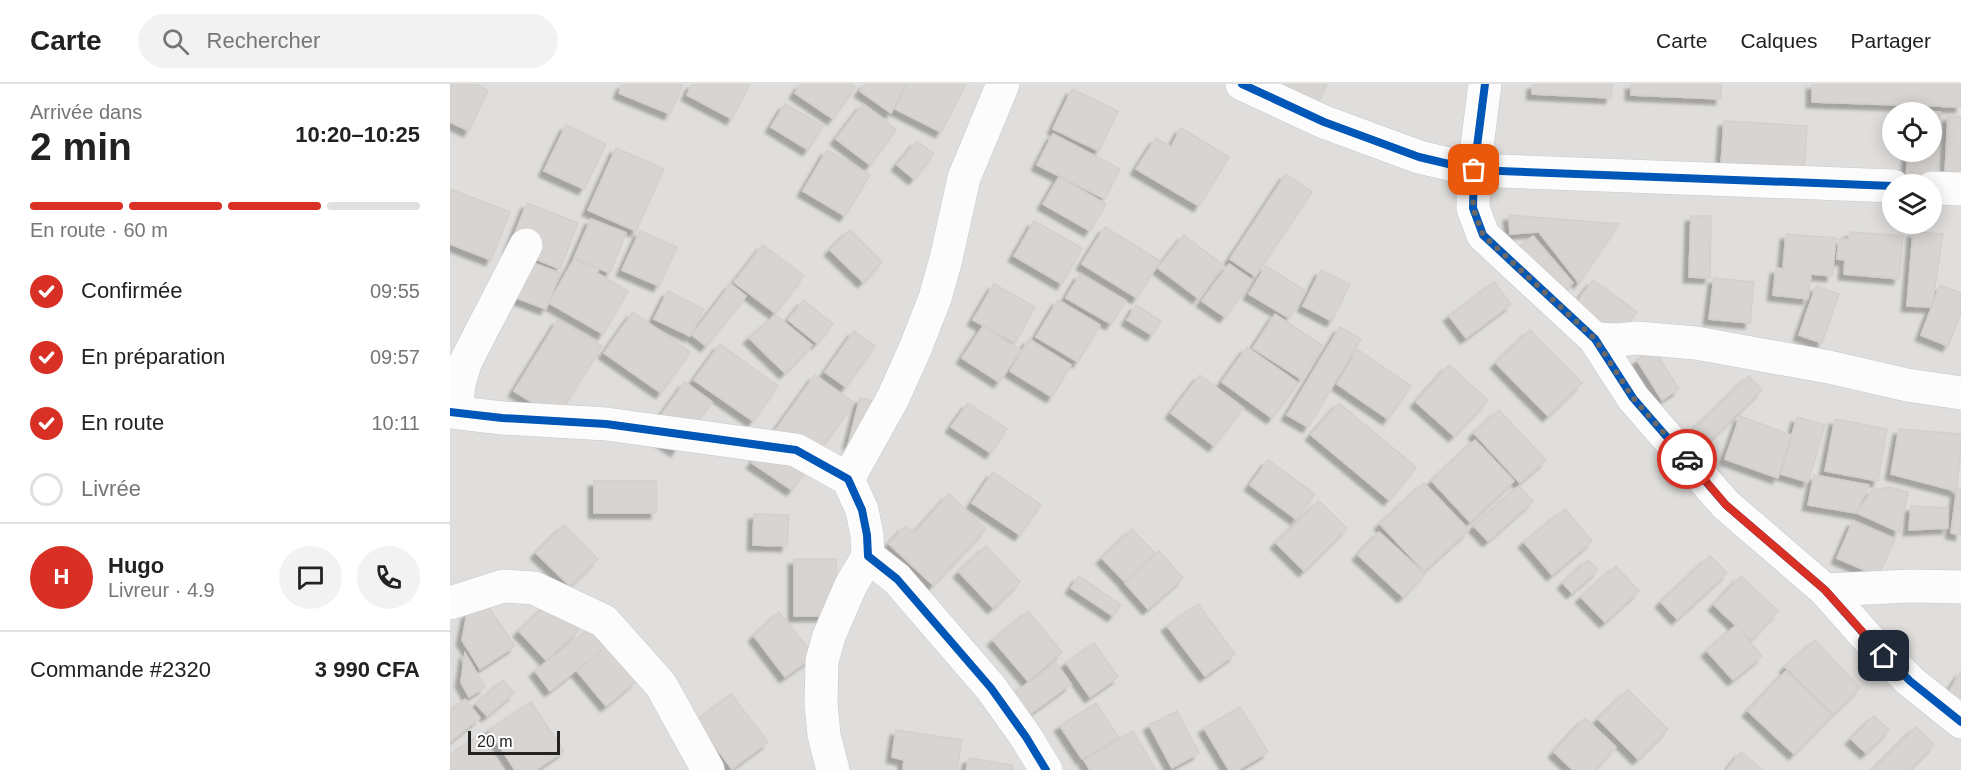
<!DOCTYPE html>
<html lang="fr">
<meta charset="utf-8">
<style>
body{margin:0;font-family:Helvetica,sans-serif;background:#f2f2f2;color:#222;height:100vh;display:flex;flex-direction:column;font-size:22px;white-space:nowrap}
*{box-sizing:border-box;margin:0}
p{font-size:20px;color:#767676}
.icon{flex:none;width:33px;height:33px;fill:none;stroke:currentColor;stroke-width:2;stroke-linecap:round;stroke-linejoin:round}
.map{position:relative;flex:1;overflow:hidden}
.sheet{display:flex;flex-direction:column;background:#fff;width:450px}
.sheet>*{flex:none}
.controls{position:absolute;left:1432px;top:18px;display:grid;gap:12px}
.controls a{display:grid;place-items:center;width:60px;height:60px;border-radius:50%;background:#fff;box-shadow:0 3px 15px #0003;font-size:30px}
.scale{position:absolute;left:18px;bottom:15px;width:92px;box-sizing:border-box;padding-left:6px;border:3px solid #222;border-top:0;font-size:16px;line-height:21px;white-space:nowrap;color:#222;-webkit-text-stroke:4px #fff;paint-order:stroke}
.pin{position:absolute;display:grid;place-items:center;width:51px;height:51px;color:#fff;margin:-26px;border-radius:12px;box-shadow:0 3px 9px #0006}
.courier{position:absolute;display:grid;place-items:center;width:60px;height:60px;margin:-30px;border:4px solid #d93025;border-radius:50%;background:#fff;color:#222;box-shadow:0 2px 8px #0007}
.summary em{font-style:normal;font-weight:700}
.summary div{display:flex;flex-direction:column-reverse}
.summary{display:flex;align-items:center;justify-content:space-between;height:102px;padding:0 30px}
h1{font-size:39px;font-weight:700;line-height:45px}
.bar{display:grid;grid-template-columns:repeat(4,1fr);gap:9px 6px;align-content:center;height:72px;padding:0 30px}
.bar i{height:8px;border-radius:4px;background:#e0e0e0}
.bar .on{background:#d93025}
.bar p{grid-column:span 4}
.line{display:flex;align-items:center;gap:15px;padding:0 30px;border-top:2px solid #e0e0e0}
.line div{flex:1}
.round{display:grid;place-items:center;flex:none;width:63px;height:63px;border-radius:32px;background:#f2f2f2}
ol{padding:0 30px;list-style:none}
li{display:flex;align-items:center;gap:18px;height:66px}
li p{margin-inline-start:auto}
li .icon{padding:6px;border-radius:50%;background:#d93025;color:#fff;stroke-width:4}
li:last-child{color:#767676}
li i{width:33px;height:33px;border:3px solid #e0e0e0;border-radius:50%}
header{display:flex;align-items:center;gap:36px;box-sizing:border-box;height:84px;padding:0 30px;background:#fff;border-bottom:2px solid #e0e0e0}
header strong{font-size:28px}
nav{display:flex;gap:33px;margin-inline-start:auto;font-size:21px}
.search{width:420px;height:54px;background:#f2f2f2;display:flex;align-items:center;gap:15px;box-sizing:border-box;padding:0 21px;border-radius:33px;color:#767676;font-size:22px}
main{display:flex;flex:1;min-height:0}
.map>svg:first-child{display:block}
.residential{fill:#dfdedc;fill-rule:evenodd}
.building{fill:#d7d4d2;stroke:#d3d0cc;stroke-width:1.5;filter:url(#shadow)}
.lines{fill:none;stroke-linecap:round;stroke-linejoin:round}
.minor-casing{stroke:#c9c8c7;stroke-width:34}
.minor{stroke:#fdfcfc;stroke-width:33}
.cycleway-casing{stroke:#fff;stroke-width:11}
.cycleway{stroke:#0057b8;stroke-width:8}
.done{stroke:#6a6968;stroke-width:6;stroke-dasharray:0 10.8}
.route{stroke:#d93025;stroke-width:8}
</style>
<header>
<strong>Carte</strong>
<div class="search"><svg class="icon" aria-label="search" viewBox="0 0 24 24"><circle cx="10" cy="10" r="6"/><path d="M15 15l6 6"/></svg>Rechercher</div>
<nav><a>Carte</a><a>Calques</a><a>Partager</a></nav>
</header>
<main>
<section class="sheet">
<div class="summary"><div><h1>2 min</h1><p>Arrivée dans</p></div><em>10:20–10:25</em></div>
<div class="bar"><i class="on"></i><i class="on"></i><i class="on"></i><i></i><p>En route · 60 m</p></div>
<ol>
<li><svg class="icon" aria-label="check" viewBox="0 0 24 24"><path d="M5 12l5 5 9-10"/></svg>Confirmée<p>09:55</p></li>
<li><svg class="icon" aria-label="check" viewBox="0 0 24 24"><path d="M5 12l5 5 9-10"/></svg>En préparation<p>09:57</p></li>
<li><svg class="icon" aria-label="check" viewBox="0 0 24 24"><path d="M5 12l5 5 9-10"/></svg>En route<p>10:11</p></li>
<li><i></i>Livrée</li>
</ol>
<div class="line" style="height:108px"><b class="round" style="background:#d93025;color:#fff">H</b><div><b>Hugo</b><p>Livreur · 4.9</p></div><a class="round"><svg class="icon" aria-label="chat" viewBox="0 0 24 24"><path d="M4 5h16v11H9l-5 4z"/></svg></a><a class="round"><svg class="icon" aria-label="phone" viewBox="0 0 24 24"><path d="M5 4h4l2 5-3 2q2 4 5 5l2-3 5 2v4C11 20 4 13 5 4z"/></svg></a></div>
<div class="line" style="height:78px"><div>Commande #2320</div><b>3 990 CFA</b></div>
</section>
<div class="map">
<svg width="1511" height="686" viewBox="0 0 1511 686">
<defs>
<filter id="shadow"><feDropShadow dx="-5.5" dy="5.5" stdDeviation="1.5" flood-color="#0004"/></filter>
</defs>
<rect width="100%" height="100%" fill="#f0eeeb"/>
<!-- residential -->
<path class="residential" d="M0 0H1511V686H0ZM1443 28H1482V68H1443ZM1443 100H1482V140H1443Z"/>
<!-- building -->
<g class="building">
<path d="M0 0H25L38 6 19 47 0 38Z"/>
<path d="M173 0H233L220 30 169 9Z"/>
<path d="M242 0H300L282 35 237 11Z"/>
<path d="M351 0H401L405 3 383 35 345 9Z"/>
<path d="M415 0H456L441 29 410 7Z"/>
<path d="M457 0H516L491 48 445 25Z"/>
<path d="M829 0H877L868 18Z"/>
<path d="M1083 0H1162L1161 14 1082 10Z"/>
<path d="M1181 0H1271V15L1181 11Z"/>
<path d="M1362 0H1511V23L1362 18Z"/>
<path d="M622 5 668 27 649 67 603 45Z"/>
<path d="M335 20 373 42 358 66 321 43Z"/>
<path d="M413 20 446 46 420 81 386 55Z"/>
<path d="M1460 27 1490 28 1486 98 1456 96 1458 68H1482V28H1460Z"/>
<path d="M1498 32 1511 33V92L1495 91Z"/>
<path d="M1274 37 1357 42 1354 87 1271 82Z"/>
<path d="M116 41 156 60 134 105 94 87Z"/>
<path d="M731 44 779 73 749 122 686 85 706 54 721 63Z"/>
<path d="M603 50 670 85 655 115 587 81Z"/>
<path d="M467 57 484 70 464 95 447 81Z"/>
<path d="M166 64 214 85 186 147 138 126Z"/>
<path d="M377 66 420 91 395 132 353 107Z"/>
<path d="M836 90 862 108 805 192 780 175Z"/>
<path d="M609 93 656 120 640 147 593 120Z"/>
<path d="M0 105 60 128 41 176 0 160Z"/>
<path d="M77 119 128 139 110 185 59 164Z"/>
<path d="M1059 131 1169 140 1129 199 1089 148 1060 150Z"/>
<path d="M1241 132H1261L1260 194 1239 193Z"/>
<path d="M141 135 176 149 160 189 124 174Z"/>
<path d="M584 137 632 164 612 200 564 172Z"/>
<path d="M655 143 710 177 687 214 632 180Z"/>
<path d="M400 146 432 178 413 198 380 166Z"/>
<path d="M190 147 227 163 209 202 172 186Z"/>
<path d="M1400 148 1453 152 1449 195 1394 190 1395 176 1387 175 1389 155H1399Z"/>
<path d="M1463 148 1493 150 1482 223 1457 222Z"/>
<path d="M1336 150 1386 154 1382 192 1361 190 1358 215 1323 211 1326 184 1333 185Z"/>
<path d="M734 151 773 181 748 214 708 184Z"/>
<path d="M1083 152 1123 199 1105 214 1065 167Z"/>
<path d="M313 161 354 192 325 229 284 198Z"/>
<path d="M59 170 110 189 96 225 45 206Z"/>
<path d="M124 175 149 185 147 189 178 207 153 250 99 219Z"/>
<path d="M779 180 802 196 775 233 752 217Z"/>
<path d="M816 182 856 207 839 234 799 210Z"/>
<path d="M871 186 900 200 882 237 853 222Z"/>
<path d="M630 190 676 217 661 240 616 214Z"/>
<path d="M1264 194 1304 198 1300 239 1259 235Z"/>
<path d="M1143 196 1187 228 1168 253 1125 221Z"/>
<path d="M1044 198 1061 220 1016 254 999 232Z"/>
<path d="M281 200 296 212 256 262 242 251Z"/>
<path d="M544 200 585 223 565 259 523 236Z"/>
<path d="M1490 201 1511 209V229L1498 262 1471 251Z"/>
<path d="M1366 202 1389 210 1372 259 1349 251Z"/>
<path d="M218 207 254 225 240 252 204 235Z"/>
<path d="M354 216 383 240 367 259 338 236Z"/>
<path d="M608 216 650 241 628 278 586 253Z"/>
<path d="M686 221 711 237 702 251 677 236Z"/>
<path d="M183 228 240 268 211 309 154 269Z"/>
<path d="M825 230 873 262 851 295 803 264Z"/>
<path d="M326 231 362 261 335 289 299 254Z"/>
<path d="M108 236 152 262 107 334 64 307Z"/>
<path d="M533 242 571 266 549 298 512 274Z"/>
<path d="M890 243 911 255 858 343 837 331Z"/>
<path d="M1080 246 1132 299 1098 332 1046 279Z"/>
<path d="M404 247 425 262 396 303 375 288Z"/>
<path d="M579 255 621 281 602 313 560 287Z"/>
<path d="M270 260 328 302 303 337 244 296Z"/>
<path d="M797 263 848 299 822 334 772 298Z"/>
<path d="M907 265 961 302 938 335 887 300Z"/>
<path d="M1204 266 1229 305 1212 316 1187 276Z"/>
<path d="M999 281 1038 316 1004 352 966 318Z"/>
<path d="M365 291 404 319 342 406 302 379Z"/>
<path d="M750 291 793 324 764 362 721 329Z"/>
<path d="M1299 292 1312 306 1256 360 1243 346Z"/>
<path d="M235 298 262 318 226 367 199 348Z"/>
<path d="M410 314 432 319 398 361Z"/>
<path d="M518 319 557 345 541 369 501 343Z"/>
<path d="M889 319 966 383 939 416 861 351Z"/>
<path d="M1049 326 1096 376 1070 399 1024 349Z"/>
<path d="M1290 332 1341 351 1328 394 1275 375Z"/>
<path d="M1347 333 1375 341 1358 398 1331 390Z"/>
<path d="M1385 335 1437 345 1428 397 1375 387Z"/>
<path d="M1449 345 1511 350V368L1506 407 1441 390Z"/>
<path d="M1025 356 1064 397 1020 438 982 397Z"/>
<path d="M818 376 865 410 846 435 800 401Z"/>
<path d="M543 388 591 421 570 451 522 419Z"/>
<path d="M1364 391 1419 401 1406 429 1358 421Z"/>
<rect x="144" y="397" width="62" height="32"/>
<path d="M974 399 1019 446 974 487 930 440Z"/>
<path d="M1069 402 1083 417 1038 457 1024 442Z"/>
<path d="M1440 403 1458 408 1449 448 1407 429 1422 406Z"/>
<path d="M1507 404 1511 405V451L1501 449Z"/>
<path d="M499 410 536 445 483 501 439 460 455 442 464 449Z"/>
<path d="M869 417 897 444 854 487 826 459Z"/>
<path d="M1461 422 1498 424V444L1459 446Z"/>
<path d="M1115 425 1142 457 1102 491 1074 458Z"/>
<path d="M304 430 339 431 337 462 303 461Z"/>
<path d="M1403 437 1445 455 1428 492 1387 474Z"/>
<path d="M114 441 148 475 120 502 86 469Z"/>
<path d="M682 445 705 469 675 498 652 474Z"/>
<path d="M929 448 975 490 953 513 908 471Z"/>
<path d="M536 462 570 498 543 524 509 488Z"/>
<path d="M709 467 733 494 698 525 675 499Z"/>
<path d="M1260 472 1277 489 1227 535 1211 518Z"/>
<rect x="344" y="475" width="42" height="57"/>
<path d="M1138 476 1148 486 1122 509 1113 499Z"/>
<path d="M1166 482 1189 507 1155 538 1131 513Z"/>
<path d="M629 492 671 521 663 532 621 504Z"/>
<path d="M1291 492 1328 527 1301 556 1264 521Z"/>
<path d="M101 517 129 546 96 576 69 547Z"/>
<path d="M35 518 65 562 30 585 12 556 17 530Z"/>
<path d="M748 520 785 570 755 592 717 542Z"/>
<path d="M578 527 612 568 578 597 543 556Z"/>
<path d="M329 528 364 572 335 593 304 552Z"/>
<path d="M1286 541 1312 572 1283 596 1257 567Z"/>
<path d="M142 543 157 562 100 607 85 587Z"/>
<path d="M1365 556 1410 604 1383 630 1335 583Z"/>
<path d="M644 559 668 593 640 613 616 579Z"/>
<path d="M157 562 186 597 156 622 127 587Z"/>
<path d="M15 569 35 603 19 613 11 598Z"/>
<path d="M606 579 621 600 576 633 561 611Z"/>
<path d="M1336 587 1382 631 1344 670 1298 627Z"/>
<path d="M1511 588V629L1493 617Z"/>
<path d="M53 596 64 609 37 632 26 620Z"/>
<path d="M1178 606 1218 645 1188 675 1148 635Z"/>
<path d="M281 610 318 658 282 685 246 637Z"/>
<path d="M15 615 30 634 0 658V627Z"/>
<path d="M81 618 114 667 86 686H65L39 646Z"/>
<path d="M646 619 669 654 632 675 610 642Z"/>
<path d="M790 623 818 668 788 686H779L754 644Z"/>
<path d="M727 627 749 669 722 684 699 641Z"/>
<path d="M1424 632 1439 646 1416 669 1401 655Z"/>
<path d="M1135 634 1166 663 1144 686H1123L1104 668Z"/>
<path d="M1466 643 1484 661 1459 686H1423Z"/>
<path d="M446 646 512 656 507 686H453L454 676 442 673Z"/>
<path d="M683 647 706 686H640L634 676Z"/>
<path d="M29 651 54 686H0V671Z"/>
<path d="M1291 668 1313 686H1277Z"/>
<path d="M519 674 561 681 564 686H516Z"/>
</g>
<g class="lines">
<defs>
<g id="minor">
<path d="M792 0 874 38 969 73 1024 86 1443 102"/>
<path d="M1035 0 1024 86 1023 124 1033 151 1145 255 1183 314 1276 421 1375 506 1422 559 1460 597 1511 638"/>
<path d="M1482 104 1511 105"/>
<path d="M1145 255 1168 256 1187 254 1246 259 1379 283 1457 301 1511 309"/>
<path d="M0 328 52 334 156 340 346 366 398 395 412 426 417 451 418 472 447 495 541 604 576 653 596 686"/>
<path d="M6 328 9 299 16 277 76 161"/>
<path d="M398 395 443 314 465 265 485 214 496 175 514 94 553 0"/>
<path d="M1375 506 1461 502 1511 503"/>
<path d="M0 519 53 502 84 504 154 537 211 601 258 686"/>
<path d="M383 686 374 651 371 619 372 577 379 552 401 501 418 472"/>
</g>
</defs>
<!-- minor casing -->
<use href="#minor" class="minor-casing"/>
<!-- minor -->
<use href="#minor" class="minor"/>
<defs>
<g id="cycleway">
<path d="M792 0 874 38 969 73 1024 86 1443 102"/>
<path d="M1035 0 1024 86 1023 124 1033 151 1145 255 1183 314 1276 421 1375 506 1422 559 1460 597 1511 638"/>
<path d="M0 328 52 334 156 340 346 366 398 395 412 426 417 451 418 472 447 495 541 604 576 653 596 686"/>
</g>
</defs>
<!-- cycleway casing -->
<use href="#cycleway" class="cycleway-casing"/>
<!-- cycleway -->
<use href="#cycleway" class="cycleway"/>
</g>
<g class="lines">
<!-- done -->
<path class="done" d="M1024 86 1023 124 1033 151 1145 255 1183 314 1237 375"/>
<!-- route -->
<path class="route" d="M1237 375 1276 421 1375 506 1434 572"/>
</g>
</svg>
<div class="controls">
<a><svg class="icon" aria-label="locate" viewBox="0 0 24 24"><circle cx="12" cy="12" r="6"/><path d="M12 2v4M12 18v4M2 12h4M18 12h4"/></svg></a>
<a><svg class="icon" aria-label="layers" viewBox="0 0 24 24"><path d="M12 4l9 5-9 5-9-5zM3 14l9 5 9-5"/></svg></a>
</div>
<div class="scale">20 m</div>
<div class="pin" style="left:1024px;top:86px;background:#ea580c"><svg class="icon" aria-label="bag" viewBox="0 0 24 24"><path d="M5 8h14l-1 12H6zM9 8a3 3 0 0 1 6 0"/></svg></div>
<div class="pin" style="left:1434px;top:572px;background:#1f2937"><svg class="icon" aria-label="home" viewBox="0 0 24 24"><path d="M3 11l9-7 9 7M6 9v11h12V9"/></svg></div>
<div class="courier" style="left:1237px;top:375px"><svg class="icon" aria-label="car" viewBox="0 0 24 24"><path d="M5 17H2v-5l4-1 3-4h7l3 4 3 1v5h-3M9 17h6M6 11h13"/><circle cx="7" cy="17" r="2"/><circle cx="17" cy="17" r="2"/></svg></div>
</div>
</main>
